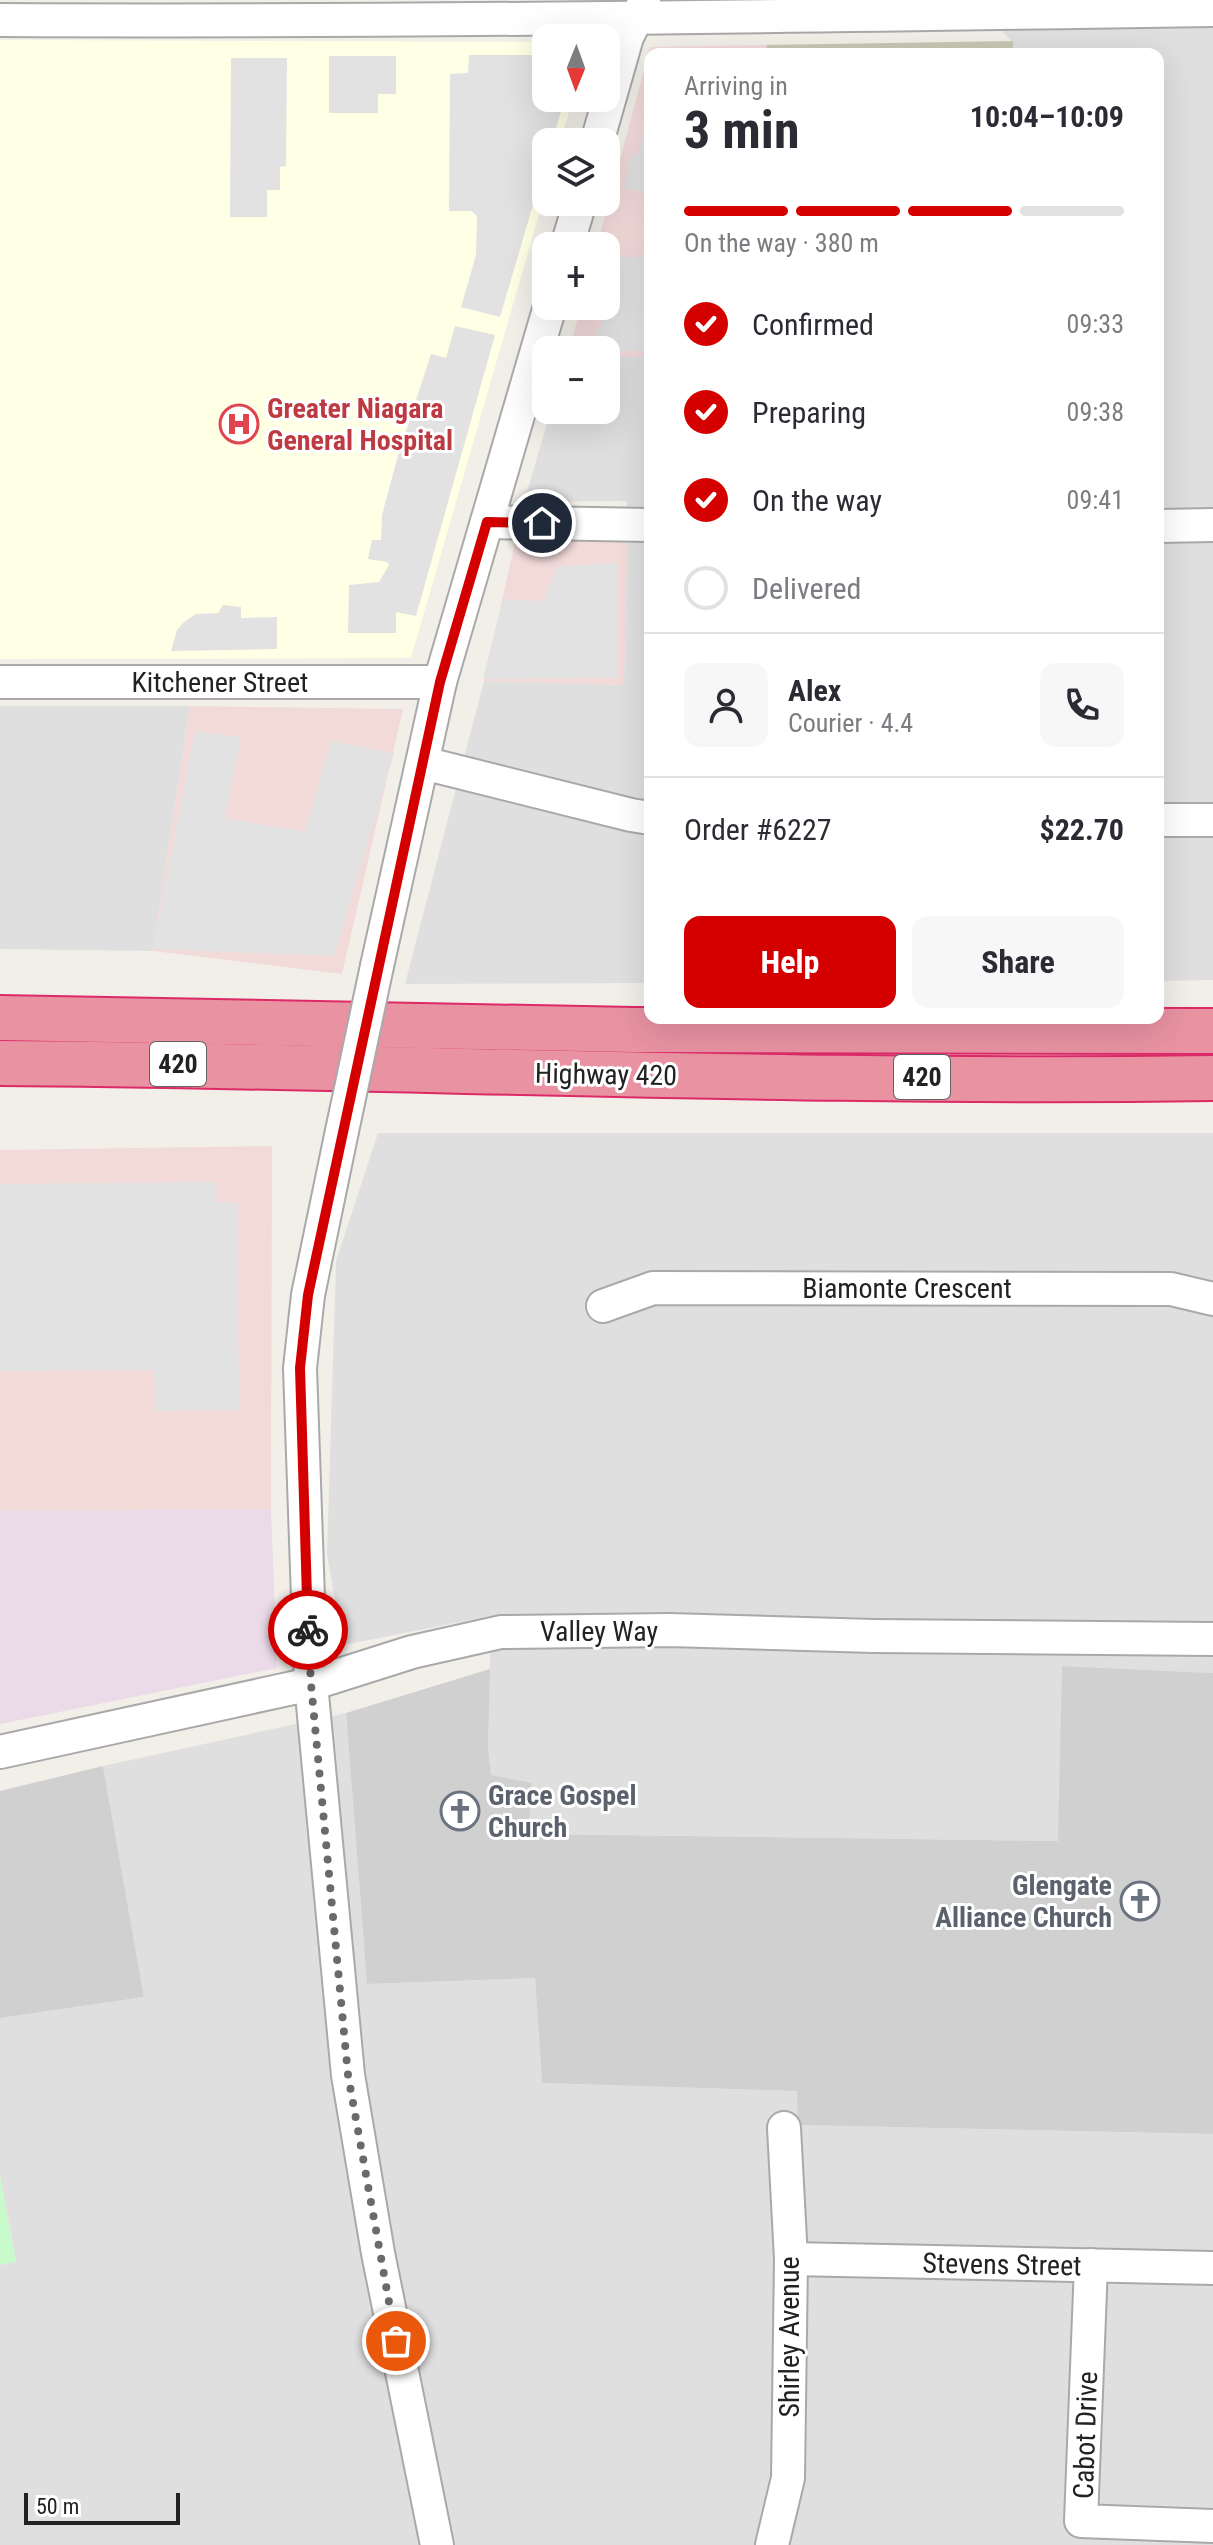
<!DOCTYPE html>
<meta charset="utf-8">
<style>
body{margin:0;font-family:"Roboto Condensed",sans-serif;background:#f7f7f7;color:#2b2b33;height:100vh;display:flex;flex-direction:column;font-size:30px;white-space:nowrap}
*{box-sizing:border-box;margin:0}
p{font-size:26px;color:#7c7c81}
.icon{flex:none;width:44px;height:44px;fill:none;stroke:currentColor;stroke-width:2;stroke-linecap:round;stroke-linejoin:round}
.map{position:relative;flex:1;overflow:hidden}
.details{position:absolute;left:644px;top:48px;width:520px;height:976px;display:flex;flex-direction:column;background:#fff;border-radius:16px;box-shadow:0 8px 32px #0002}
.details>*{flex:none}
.needle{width:52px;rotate:181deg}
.tools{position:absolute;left:532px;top:24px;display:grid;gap:16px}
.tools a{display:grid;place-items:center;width:88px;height:88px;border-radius:16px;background:#fff;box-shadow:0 8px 32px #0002;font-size:40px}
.scale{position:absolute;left:24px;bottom:20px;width:156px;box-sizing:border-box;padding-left:8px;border:4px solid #222;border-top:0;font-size:22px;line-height:28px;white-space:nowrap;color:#222;-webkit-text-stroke:6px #fff;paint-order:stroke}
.pin{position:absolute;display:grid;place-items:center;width:68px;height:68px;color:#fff;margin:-34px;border:4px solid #fff;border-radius:50%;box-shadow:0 2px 8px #0007}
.courier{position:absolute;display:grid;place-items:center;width:80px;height:80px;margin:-40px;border:6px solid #d40000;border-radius:50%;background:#fff;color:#222;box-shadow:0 2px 10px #0007}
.overview em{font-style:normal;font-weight:700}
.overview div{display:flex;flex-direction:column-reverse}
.overview{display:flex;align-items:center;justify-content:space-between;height:136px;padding:0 40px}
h1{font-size:52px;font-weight:700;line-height:60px}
.bar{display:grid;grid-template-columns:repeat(4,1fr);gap:12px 8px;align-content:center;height:96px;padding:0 40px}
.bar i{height:10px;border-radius:6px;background:#e1e1e2}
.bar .on{background:#d40000}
.bar p{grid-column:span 4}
.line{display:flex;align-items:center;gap:20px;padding:0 40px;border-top:2px solid #e1e1e2}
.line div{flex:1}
.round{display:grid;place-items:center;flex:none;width:84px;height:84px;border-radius:16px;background:#f7f7f7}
ol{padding:0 40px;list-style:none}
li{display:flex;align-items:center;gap:24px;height:88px}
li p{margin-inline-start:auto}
li .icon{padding:8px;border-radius:50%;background:#d40000;color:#fff;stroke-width:4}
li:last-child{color:#7c7c81}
li i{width:44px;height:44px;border:4px solid #e1e1e2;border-radius:50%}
.action{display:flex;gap:16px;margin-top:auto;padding:16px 40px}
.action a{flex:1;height:92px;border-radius:16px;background:#d40000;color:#fff;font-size:32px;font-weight:700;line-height:92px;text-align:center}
.action a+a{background:#f7f7f7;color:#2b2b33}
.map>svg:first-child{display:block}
.residential{fill:#e0dfdf}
.commercial{fill:#f2dad9}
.industrial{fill:#ebdbe8}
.education{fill:#ffffe5}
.religious{fill:#d0d0d0}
.construction{fill:#c7c7b4}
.park{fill:#c8facc}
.parking{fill:#e2e2e2}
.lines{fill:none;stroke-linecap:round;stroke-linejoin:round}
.minor-casing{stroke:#a9a9a9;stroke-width:36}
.highway-casing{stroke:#dc2a67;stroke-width:48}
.minor{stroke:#fff;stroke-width:32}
.highway{stroke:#e892a2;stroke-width:44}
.minor-bridge-casing{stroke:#a9a9a9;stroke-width:36;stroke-linecap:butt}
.minor-bridge{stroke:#fff;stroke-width:32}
.done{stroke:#6b6a68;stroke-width:8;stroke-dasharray:0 14.4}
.route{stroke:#d40000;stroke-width:10}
.labels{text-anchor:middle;stroke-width:6;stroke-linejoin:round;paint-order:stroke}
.shield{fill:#fff;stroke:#646464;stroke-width:2}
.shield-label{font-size:26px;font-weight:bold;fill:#222}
.health-label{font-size:28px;font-weight:bold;fill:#be3a42;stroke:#fff;text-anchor:start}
.street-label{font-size:28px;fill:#222;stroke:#fff}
.worship-label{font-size:28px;font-weight:bold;fill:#5b616d;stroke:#fff;text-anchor:start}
</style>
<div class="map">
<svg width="1213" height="2545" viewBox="0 0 1213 2545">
<rect width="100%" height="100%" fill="#f2efe9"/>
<!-- residential -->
<g class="residential">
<path d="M971 0H1213V980L1158 981V54H1013L1012 41Z"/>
<path d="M606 357H650V983L405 984 484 681 624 685 627 501 524 502 551 410H606Z"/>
<path d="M0 706H190L153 951 0 949Z"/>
<path d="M378 1133H1213V1673L1062 1666 1059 1841 528 1834 491 1775 488 1748 491 1616 343 1645 327 1555 336 1261Z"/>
<path d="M346 1713 367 1984 535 1978 542 2083 798 2091 799 2125 1213 2134V2545H0V2265L16 2262 0 2176V2018L144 1997 103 1766Z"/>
</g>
<!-- commercial -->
<g class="commercial">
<path d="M767 45 766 54H650V357H606V350H569L581 306H606V246H597L650 47Z"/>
<path d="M515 542H627L624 685 484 681Z"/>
<path d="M190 706 403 709 342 974 153 951Z"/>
<path d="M272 1146 271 1509 0 1511V1150Z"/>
</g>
<!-- industrial -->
<path class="industrial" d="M271 1509 277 1668 0 1724V1511Z"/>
<!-- education -->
<path class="education" d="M0 40 546 42V98H573L560 142H546V190L411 658 0 659Z"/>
<!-- religious -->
<g class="religious">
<path d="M1062 1666 1213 1673V2134L798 2125 797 2091 542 2083 535 1978 367 1984 346 1713 490 1669 488 1748 491 1775 532 1783 528 1834 1058 1841Z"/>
<path d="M103 1766 144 1997 0 2018V1791Z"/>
</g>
<!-- construction -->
<path class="construction" d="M1013 41V54H766L767 45Z"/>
<!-- park -->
<path class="park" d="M0 2176 16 2262 0 2265Z"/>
<!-- parking -->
<g class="parking">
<path d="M469 55H546V98H565L552 142H546V161L500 317 461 307 476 255 477 216 471 211H449L450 74 468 73Z"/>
<path d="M329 56H396V94H378V113H329Z"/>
<path d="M231 58H287L286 166 280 167V190H267V217H230Z"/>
<path d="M642 135 650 136V191L624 189 630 158 639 153Z"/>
<path d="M607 255 650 258V351L595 350 596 330 600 329 607 302Z"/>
<path d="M455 326 495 335 416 616 396 612V633H348L349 585 379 582 389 565 387 562 368 559 372 540H381L382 515 397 459 431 354 446 358Z"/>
<path d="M618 563 617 678 483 679 503 599 544 601 557 566Z"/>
<path d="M223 605 241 607V618L277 617V649L171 651 177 630 183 623 196 614 218 613Z"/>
<path d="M195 731 241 737 225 818 305 832 331 741 394 753 334 956 153 949Z"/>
<path d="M215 1182 216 1202 237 1203 239 1410 155 1411 154 1370 0 1371V1184Z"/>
</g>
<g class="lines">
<defs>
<g id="minor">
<path d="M0 20C404 22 809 16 1213 10"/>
<path d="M597 142 627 37 644 3"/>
<path d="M567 246 580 202"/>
<path d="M487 522 650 525"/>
<path d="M1158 526 1213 525"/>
<path d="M0 682H440"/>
<path d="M423 763 631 815 650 818"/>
<path d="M1158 820H1213"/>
<path d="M377 966 440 682 550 306"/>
<path d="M342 1131 308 1295 300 1368 311 1684 348 2075 378 2253 437 2545"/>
<path d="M603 1306 653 1288 1171 1289 1213 1299"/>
<path d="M0 1752 311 1684 412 1652 501 1632 669 1630 874 1636 1213 1639"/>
<path d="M791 2259 1213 2268"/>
<path d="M1091 2265 1081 2521 1213 2526"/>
<path d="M772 2545 788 2478 791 2259 784 2128"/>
</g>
<g id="highway">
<path d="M0 1018 634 1030 1213 1031"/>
<path d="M0 1063C404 1066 809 1084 1213 1078"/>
</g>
</defs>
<!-- minor casing -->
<use href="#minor" class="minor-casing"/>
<!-- highway casing -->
<use href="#highway" class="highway-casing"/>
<!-- minor -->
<use href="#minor" class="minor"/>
<!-- highway -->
<use href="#highway" class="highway"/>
<defs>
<path id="minor-bridge" d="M342 1131 377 966"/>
</defs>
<!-- minor-bridge casing -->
<use href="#minor-bridge" class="minor-bridge-casing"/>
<!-- minor-bridge -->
<use href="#minor-bridge" class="minor-bridge"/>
</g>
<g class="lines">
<!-- done -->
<path class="done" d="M308 1630 311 1684 348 2075 396 2341"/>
<!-- route -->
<path class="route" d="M308 1630 300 1368 308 1295 440 682 487 522 542 523"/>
</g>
<!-- icons -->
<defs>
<symbol id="hospital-ring" viewBox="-11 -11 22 22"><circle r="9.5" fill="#fff" stroke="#e0444e" stroke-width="1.5"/><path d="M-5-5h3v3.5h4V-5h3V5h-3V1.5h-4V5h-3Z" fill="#e0444e"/></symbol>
<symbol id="church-ring" viewBox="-11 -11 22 22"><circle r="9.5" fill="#fff" stroke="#6b7280" stroke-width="1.5"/><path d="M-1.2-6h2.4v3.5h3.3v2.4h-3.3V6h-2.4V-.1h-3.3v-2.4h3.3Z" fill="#6b7280"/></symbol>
</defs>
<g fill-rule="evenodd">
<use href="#hospital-ring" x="217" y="402" width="44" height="44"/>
<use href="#church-ring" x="438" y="1789" width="44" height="44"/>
<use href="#church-ring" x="1118" y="1879" width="44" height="44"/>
</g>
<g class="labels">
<!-- shield labels -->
<g class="shield">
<rect x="150" y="1042" width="56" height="44" rx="6"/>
<rect x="894" y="1055" width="56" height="44" rx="6"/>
</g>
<g class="shield-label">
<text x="178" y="1073">420</text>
<text x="922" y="1086">420</text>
</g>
<!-- health labels -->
<g class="health-label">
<text x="267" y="418">Greater Niagara<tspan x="267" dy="32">General Hospital</tspan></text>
</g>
<!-- street labels -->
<g class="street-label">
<text x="220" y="692">Kitchener Street</text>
<text transform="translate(606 1074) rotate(1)" y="10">Highway 420</text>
<text x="907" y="1298">Biamonte Crescent</text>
<text x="599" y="1641">Valley Way</text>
<text transform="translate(1002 2264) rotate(1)" y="10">Stevens Street</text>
<text transform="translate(789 2337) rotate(-90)" y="10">Shirley Avenue</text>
<text transform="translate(1085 2435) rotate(-88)" y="10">Cabot Drive</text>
</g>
<!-- worship labels -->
<g class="worship-label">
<text x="488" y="1805">Grace Gospel<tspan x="488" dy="32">Church</tspan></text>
<text x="1112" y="1895" text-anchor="end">Glengate<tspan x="1112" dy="32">Alliance Church</tspan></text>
</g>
</g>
</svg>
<div class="tools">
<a><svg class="needle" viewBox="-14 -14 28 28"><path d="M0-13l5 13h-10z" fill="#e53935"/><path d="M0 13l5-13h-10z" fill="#7c7c81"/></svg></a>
<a><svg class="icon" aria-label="layers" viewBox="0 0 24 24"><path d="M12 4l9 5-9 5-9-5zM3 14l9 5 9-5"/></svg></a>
<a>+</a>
<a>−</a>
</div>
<div class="scale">50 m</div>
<div class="pin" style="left:396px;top:2341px;background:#ea580c"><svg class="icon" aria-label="bag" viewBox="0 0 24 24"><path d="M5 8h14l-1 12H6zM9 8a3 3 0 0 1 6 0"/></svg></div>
<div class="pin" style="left:542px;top:523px;background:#1f2937"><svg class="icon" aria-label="home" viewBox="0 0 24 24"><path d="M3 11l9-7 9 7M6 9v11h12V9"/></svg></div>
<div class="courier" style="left:308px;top:1630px"><svg class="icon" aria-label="bike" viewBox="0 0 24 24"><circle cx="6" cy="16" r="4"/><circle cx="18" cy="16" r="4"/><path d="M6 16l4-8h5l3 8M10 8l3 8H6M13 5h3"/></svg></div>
<section class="details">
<div class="overview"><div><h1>3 min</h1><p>Arriving in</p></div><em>10:04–10:09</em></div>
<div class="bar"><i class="on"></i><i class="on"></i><i class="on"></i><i></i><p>On the way · 380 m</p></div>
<ol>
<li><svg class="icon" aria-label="check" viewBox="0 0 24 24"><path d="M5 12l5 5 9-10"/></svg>Confirmed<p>09:33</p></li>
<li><svg class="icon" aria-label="check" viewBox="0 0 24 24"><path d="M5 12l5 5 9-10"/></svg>Preparing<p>09:38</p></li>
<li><svg class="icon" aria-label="check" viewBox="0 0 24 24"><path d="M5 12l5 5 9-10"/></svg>On the way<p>09:41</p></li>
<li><i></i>Delivered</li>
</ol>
<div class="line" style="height:144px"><a class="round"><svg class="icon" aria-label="person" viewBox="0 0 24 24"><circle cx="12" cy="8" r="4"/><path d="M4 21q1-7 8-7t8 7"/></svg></a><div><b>Alex</b><p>Courier · 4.4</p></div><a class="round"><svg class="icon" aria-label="phone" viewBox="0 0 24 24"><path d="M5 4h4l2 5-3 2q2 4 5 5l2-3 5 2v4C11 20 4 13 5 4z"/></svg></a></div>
<div class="line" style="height:104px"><div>Order #6227</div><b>$22.70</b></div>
<div class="action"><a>Help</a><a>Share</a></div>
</section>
</div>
